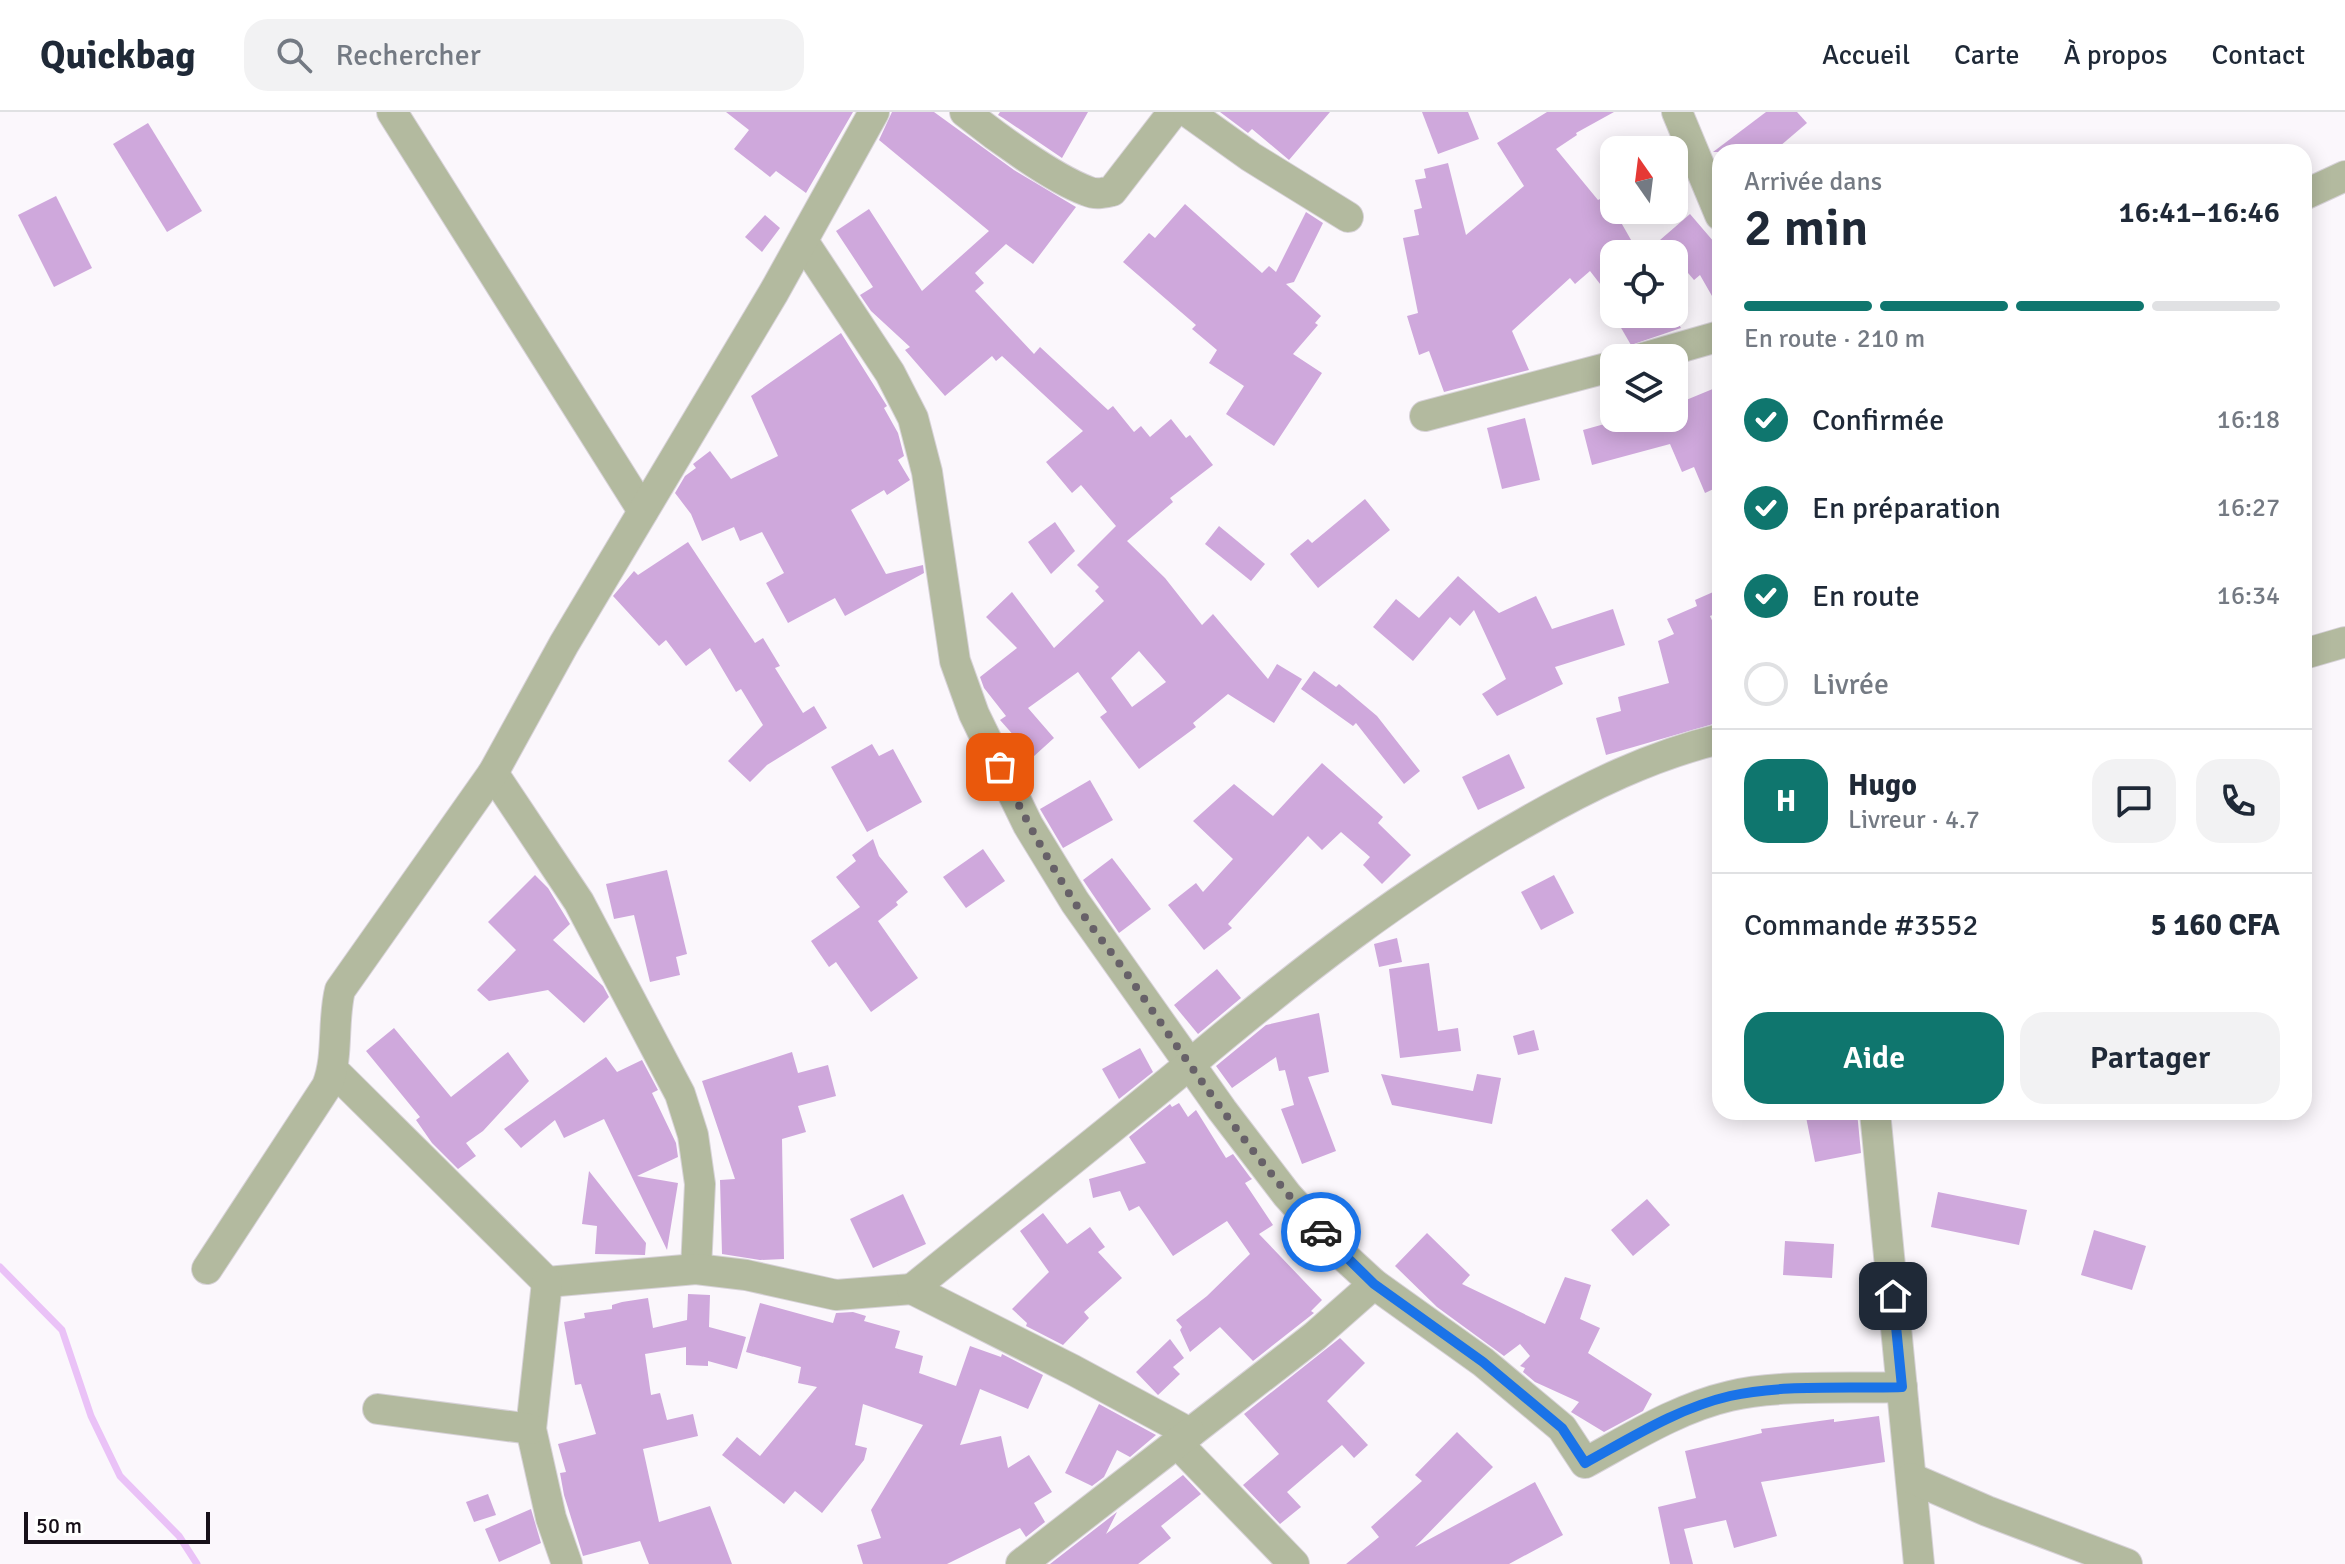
<!DOCTYPE html>
<html lang="fr">
<meta charset="utf-8">
<style>
body{margin:0;font-family:Signika,sans-serif;background:#f2f2f3;color:#1f2937;height:100vh;display:flex;flex-direction:column;font-size:30px;white-space:nowrap}
*{box-sizing:border-box;margin:0}
p{font-size:26px;color:#747a83}
.icon{flex:none;width:44px;height:44px;fill:none;stroke:currentColor;stroke-width:2;stroke-linecap:round;stroke-linejoin:round}
.map{position:relative;flex:1;overflow:hidden}
.side{position:absolute;left:1712px;top:32px;width:600px;height:976px;display:flex;flex-direction:column;background:#fff;border-radius:24px;box-shadow:0 4px 20px #0003}
.side>*{flex:none}
.needle{width:52px;rotate:346deg}
.fabs{position:absolute;left:1600px;top:24px;display:grid;gap:16px}
.fabs a{display:grid;place-items:center;width:88px;height:88px;border-radius:16px;background:#fff;box-shadow:0 4px 20px #0003;font-size:40px}
.scale{position:absolute;left:24px;bottom:20px;width:186px;box-sizing:border-box;padding-left:8px;border:4px solid #171019;border-top:0;font-size:22px;line-height:28px;white-space:nowrap;color:#171019;-webkit-text-stroke:6px #fff;paint-order:stroke}
.pin{position:absolute;display:grid;place-items:center;width:68px;height:68px;color:#fff;margin:-34px;border-radius:16px;box-shadow:0 4px 12px #0006}
.courier{position:absolute;display:grid;place-items:center;width:80px;height:80px;margin:-40px;border:6px solid #1a73e8;border-radius:50%;background:#fff;color:#222;box-shadow:0 2px 10px #0007}
.summary em{font-style:normal;font-weight:600}
.summary div{display:flex;flex-direction:column-reverse}
.summary{display:flex;align-items:center;justify-content:space-between;height:136px;padding:0 32px}
h1{font-size:52px;font-weight:600;line-height:60px}
.bar{display:grid;grid-template-columns:repeat(4,1fr);gap:12px 8px;align-content:center;height:96px;padding:0 32px}
.bar i{height:10px;border-radius:6px;background:#e0e1e3}
.bar .current{background:#0f766e}
.bar p{grid-column:span 4}
.line{display:flex;align-items:center;gap:20px;padding:0 32px;border-top:2px solid #e0e1e3}
.line div{flex:1}
.round{display:grid;place-items:center;flex:none;width:84px;height:84px;border-radius:24px;background:#f2f2f3}
ol{padding:0 32px;list-style:none}
li{display:flex;align-items:center;gap:24px;height:88px}
li p{margin-inline-start:auto}
li .icon{padding:8px;border-radius:50%;background:#0f766e;color:#fff;stroke-width:4}
li:last-child{color:#747a83}
li i{width:44px;height:44px;border:4px solid #e0e1e3;border-radius:50%}
.cta{display:flex;gap:16px;margin-top:auto;padding:16px 32px}
.cta a{flex:1;height:92px;border-radius:24px;background:#0f766e;color:#fff;font-size:32px;font-weight:600;line-height:92px;text-align:center}
.cta a+a{background:#f2f2f3;color:#1f2937}
header{display:flex;align-items:center;gap:48px;box-sizing:border-box;height:112px;padding:0 40px;background:#fff;border-bottom:2px solid #e0e1e3}
header strong{font-size:38px}
nav{display:flex;gap:44px;margin-inline-start:auto;font-size:28px}
.search{width:560px;height:72px;background:#f2f2f3;display:flex;align-items:center;gap:20px;box-sizing:border-box;padding:0 28px;border-radius:24px;color:#747a83;font-size:30px}
.map>svg:first-child{display:block}
.lines{fill:none;stroke-linecap:round;stroke-linejoin:round}
.stream{stroke:#eac2f7;stroke-width:7}
.building{fill:#cfa8dc;fill-rule:evenodd}
.minor-casing{stroke:#d7d2d8;stroke-width:32}
.minor{stroke:#b3ba9f;stroke-width:30}
.done{stroke:#676168;stroke-width:8;stroke-dasharray:0 14.4}
.route{stroke:#1a73e8;stroke-width:10}
</style>
<header>
<strong>Quickbag</strong>
<div class="search"><svg class="icon" aria-label="search" viewBox="0 0 24 24"><circle cx="10" cy="10" r="6"/><path d="M15 15l6 6"/></svg>Rechercher</div>
<nav><a>Accueil</a><a>Carte</a><a>À propos</a><a>Contact</a></nav>
</header>
<div class="map">
<svg width="2345" height="1452" viewBox="0 0 2345 1452">
<rect width="100%" height="100%" fill="#fbf7fc"/>
<g class="lines">
<!-- stream -->
<path class="stream" d="M0 1155 62 1218 91 1304 120 1364 179 1424 197 1452"/>
</g>
<!-- building -->
<g class="building">
<path d="M726 0H853L806 81 776 59 770 65 734 37 749 18Z"/>
<path d="M892 0H934L1014 58 1076 95 1033 152 1006 132 975 161 984 171 975 179 1034 242 1040 235 1108 298 1113 294 1134 320 1141 314 1150 325 1171 307 1186 326 1190 323 1213 353 1170 386 1173 390 1127 429 1165 466 1202 513 1213 502 1268 567 1277 552 1302 567 1274 611 1228 582 1193 611 1196 615 1139 657 1100 605 1107 600 1078 560 1028 596 1054 626 1033 645 1000 608 1006 604 984 576 980 565 1017 536 986 505 1012 480 1054 536 1104 489 1095 479 1099 475 1077 453 1116 414 1081 373 1072 381 1046 350 1083 319 1002 244 996 249 992 244 945 284 905 238 910 235 871 199 860 183 873 175 836 119 869 97 922 179 989 119 879 28ZM1139 539 1166 570 1132 595 1111 566Z"/>
<path d="M1000 0H1088L1062 46 1003 6 998 3Z"/>
<path d="M1220 0H1330L1289 48 1252 17 1248 21Z"/>
<path d="M1422 0H1468L1479 27 1438 42Z"/>
<path d="M1547 0H1614L1576 21 1577 23 1556 37 1598 88 1606 84 1639 142H1614V190L1590 159 1575 172 1570 166 1512 219 1529 258 1444 280 1429 239 1419 243 1407 204 1418 201 1403 126 1419 123 1414 98 1422 96 1415 68 1426 66 1424 57 1448 51 1466 123 1524 74 1497 31Z"/>
<path d="M1766 0H1797L1807 11 1773 40H1713Z"/>
<path d="M148 11 202 99 167 120 113 32Z"/>
<path d="M56 84 92 156 54 175 18 103Z"/>
<path d="M1185 92 1262 161 1269 154 1276 160 1306 100 1323 111 1294 170 1286 172 1321 204 1315 211 1318 213 1293 242 1322 261 1274 334 1226 302 1244 274 1209 251 1217 238 1192 217 1196 213 1123 150 1149 121 1155 126Z"/>
<path d="M1690 102 1720 137V198L1700 163 1694 168 1660 128Z"/>
<path d="M765 103 780 116 762 140 745 125Z"/>
<path d="M1613 202H1673L1681 216 1631 233Z"/>
<path d="M841 221 887 294 884 296 898 321 904 344 898 348 910 368 887 383 884 378 851 398 886 462 923 453 924 461 845 504 835 486 788 511 766 471 784 461 762 420 740 429 734 415 702 429 691 402 675 381 685 364 696 356 693 352 710 339 731 367 778 344 751 284Z"/>
<path d="M1720 274V374L1705 381 1694 355 1682 360 1670 332 1592 353 1583 318 1626 306H1674V293Z"/>
<path d="M1525 306 1540 368 1502 377 1487 316Z"/>
<path d="M1365 387 1390 418 1318 476 1290 442 1308 427 1312 431Z"/>
<path d="M1055 410 1075 439 1051 462 1028 430Z"/>
<path d="M1219 414 1265 452 1251 469 1205 432Z"/>
<path d="M688 430 755 531 763 526 780 554 775 556 803 601 814 594 827 616 767 653 750 670 728 649 763 613 741 577 736 580 710 536 686 554 666 528 659 534 613 484 634 459 638 463Z"/>
<path d="M1458 464 1499 501 1536 484 1552 517 1613 497 1625 533 1555 555 1563 572 1497 604 1482 582 1506 567 1474 498 1460 514 1450 505 1413 549 1373 515 1396 487 1419 506Z"/>
<path d="M1720 477V500L1710 504 1720 526V610L1606 643 1596 606 1621 599 1618 585 1669 571 1658 529 1674 522 1667 507 1697 494 1695 488Z"/>
<path d="M1314 559 1336 575 1339 572 1377 604 1420 659 1404 672 1356 611 1353 614 1301 577Z"/>
<path d="M872 632 879 644 893 637 922 690 867 720 831 655Z"/>
<path d="M1509 642 1525 676 1478 698 1462 665Z"/>
<path d="M1322 651 1383 705 1378 711 1411 743 1382 772 1363 753 1370 745 1341 720 1322 738 1308 724 1228 812 1232 816 1204 838 1168 793 1196 771 1203 780 1233 747 1193 709 1234 672 1273 704Z"/>
<path d="M1090 668 1113 708 1063 736 1040 697Z"/>
<path d="M873 727 879 744 908 780 896 790 898 793 878 809 918 866 871 900 836 850 829 855 811 829 860 795 836 765 856 749 852 743Z"/>
<path d="M983 737 1005 769 966 796 943 765Z"/>
<path d="M1112 746 1151 797 1119 821 1083 768Z"/>
<path d="M667 758 687 842 676 845 680 863 650 870 634 803 614 807 606 772Z"/>
<path d="M535 763 548 776 570 812 553 828 603 874 609 885 584 911 548 878 489 889 477 878 516 838 488 810Z"/>
<path d="M1554 763 1574 801 1541 818 1521 780Z"/>
<path d="M1397 826 1402 850 1379 855 1374 832Z"/>
<path d="M1429 851 1438 919 1458 916 1461 939 1400 946 1389 857Z"/>
<path d="M1217 857 1241 886 1198 922 1174 893Z"/>
<path d="M1319 901 1329 960 1308 965 1336 1039 1302 1052 1281 997 1294 993 1285 958 1279 959 1276 945 1232 976 1216 954 1266 913Z"/>
<path d="M394 916 451 985 508 940 529 969 483 1019 466 1031 476 1044 458 1057 432 1031 416 1008 420 1005 366 939Z"/>
<path d="M1534 918 1539 938 1518 943 1513 924Z"/>
<path d="M1140 936 1153 960 1119 987 1102 957Z"/>
<path d="M792 940 798 961 828 953 836 984 798 994 806 1020 782 1027 784 1147 760 1148 722 1142 720 1068 735 1067 702 969Z"/>
<path d="M606 945 617 960 642 948 658 978 652 981 676 1031 678 1045 637 1064 678 1071 667 1138 604 1007 564 1026 555 1008 521 1036 504 1017Z"/>
<path d="M1381 962 1473 979 1477 962 1501 966 1492 1012 1392 993Z"/>
<path d="M1179 991 1188 1005 1196 998 1226 1046 1233 1042 1250 1065 1252 1067 1245 1071 1273 1113 1259 1122 1322 1188 1311 1199 1314 1201 1253 1249 1220 1215 1190 1240 1180 1218 1182 1215 1176 1208 1207 1184 1250 1142 1227 1109 1173 1144 1139 1094 1129 1099 1120 1079 1093 1086 1089 1067 1146 1051 1129 1025 1170 992 1172 995Z"/>
<path d="M1833 1000H1857L1861 1041 1815 1050 1806 1005Z"/>
<path d="M589 1059 646 1131 645 1143 595 1142 597 1114 582 1112Z"/>
<path d="M1938 1080 2027 1098 2019 1133 1931 1115Z"/>
<path d="M903 1082 926 1132 873 1156 850 1107Z"/>
<path d="M1647 1087 1670 1113 1633 1144 1611 1118Z"/>
<path d="M1043 1101 1067 1132 1090 1115 1105 1135 1098 1140 1122 1166 1084 1200 1089 1206 1063 1233 1026 1214 1027 1211 1012 1197 1049 1160 1020 1119Z"/>
<path d="M2094 1118 2146 1134 2132 1178 2081 1163Z"/>
<path d="M1427 1121 1470 1163 1462 1172 1545 1212 1565 1165 1591 1173 1580 1207 1600 1216 1588 1241 1652 1282 1643 1299 1604 1320 1571 1300 1579 1290 1535 1270 1523 1260 1525 1256 1520 1254 1530 1244 1520 1232 1504 1244 1437 1195 1395 1154Z"/>
<path d="M1785 1129 1834 1132 1832 1166 1783 1163Z"/>
<path d="M688 1182 710 1183 709 1215 746 1225 737 1257 708 1249V1254L686 1253V1235L645 1242 651 1283 660 1281 667 1308 693 1302 698 1324 643 1337 659 1410 710 1394 732 1452H649L640 1429 583 1444 564 1383 560 1361 566 1360 558 1332 596 1322 581 1272 575 1273 564 1210 585 1206 584 1201 612 1197V1193L622 1190 648 1186 653 1216 687 1208Z"/>
<path d="M760 1191 833 1211 836 1201 853 1200 866 1204 864 1209 900 1219 895 1236 923 1244 919 1261 956 1274 970 1234 1001 1245 1002 1242 1043 1263 1028 1297 980 1277 960 1333 1001 1324 1008 1356 1029 1343 1052 1380 1034 1391 1045 1410 1026 1425 1020 1416 947 1452H863L857 1433 881 1426 871 1398 923 1313 863 1292 855 1333 867 1336 864 1348 822 1401 795 1379 784 1392 722 1343 737 1325 760 1344 817 1275 798 1271 801 1255 746 1240Z"/>
<path d="M1340 1226 1365 1251 1327 1289 1368 1333 1354 1346 1342 1333 1287 1380 1301 1395 1280 1412 1243 1373 1279 1342 1244 1302Z"/>
<path d="M1170 1227 1184 1246 1173 1255 1180 1262 1158 1283 1136 1260Z"/>
<path d="M1099 1292 1156 1323 1130 1345 1117 1338 1104 1365 1092 1374 1065 1361Z"/>
<path d="M1879 1304 1885 1350 1761 1370 1777 1424 1734 1436 1726 1408 1684 1417 1693 1452H1670L1658 1395 1696 1386 1685 1339 1762 1321 1761 1317 1834 1307V1310Z"/>
<path d="M1457 1320 1493 1355 1415 1435 1535 1370 1563 1423 1509 1452H1346L1379 1425 1371 1415 1422 1369 1415 1363Z"/>
<path d="M1183 1363 1201 1382 1161 1414 1171 1426 1138 1452H1050L1117 1400 1106 1422Z"/>
<path d="M488 1382 496 1403 474 1410 466 1390Z"/>
<path d="M531 1397 541 1431 499 1450 485 1417Z"/>
</g>
<g class="lines">
<defs>
<g id="minor">
<path d="M392 0 643 399"/>
<path d="M965 0C995 24 1052 66 1087 79 1096 83 1103 81 1112 79L1173 0"/>
<path d="M1188 0 1251 45 1348 105"/>
<path d="M1677 0 1720 103"/>
<path d="M2304 83 2345 64"/>
<path d="M803 129 890 261 913 306 927 360 955 549 974 602 1028 713 1075 790 1222 998 1287 1083 1336 1137 1374 1172 1483 1250 1562 1316 1585 1351C1631 1326 1678 1296 1730 1284 1780 1272 1849 1277 1902 1275"/>
<path d="M1643 246 1720 224"/>
<path d="M1425 304 1614 254"/>
<path d="M2304 542 2345 530"/>
<path d="M493 661 579 790 680 982 693 1023 700 1072 696 1157"/>
<path d="M333 958 547 1170 696 1157 746 1163 836 1183 912 1177"/>
<path d="M1875 1000 1919 1452"/>
<path d="M207 1157 327 974C339 944 332 910 340 878L493 661 564 532 774 180 874 0"/>
<path d="M547 1170 531 1317 551 1406 567 1452"/>
<path d="M1374 1172 1315 1224 1190 1321 1073 1258 912 1177C1004 1102 1097 1029 1189 953 1296 863 1404 778 1526 710 1587 675 1652 643 1720 627"/>
<path d="M378 1297 531 1317"/>
<path d="M1177 1331 1294 1452"/>
<path d="M1911 1366 1987 1399 2127 1452"/>
<path d="M1021 1452 1190 1321"/>
</g>
</defs>
<!-- minor casing -->
<use href="#minor" class="minor-casing"/>
<!-- minor -->
<use href="#minor" class="minor"/>
</g>
<g class="lines">
<!-- done -->
<path class="done" d="M1000 655C1022 701 1046 745 1073 788 1092 817 1115 844 1134 872 1193 958 1251 1043 1321 1120"/>
<!-- route -->
<path class="route" d="M1321 1120 1374 1172 1483 1250 1562 1316 1585 1351C1631 1326 1678 1296 1730 1284 1782 1272 1848 1277 1902 1275L1893 1184"/>
</g>
</svg>
<div class="fabs">
<a><svg class="needle" viewBox="-14 -14 28 28"><path d="M0-13l5 13h-10z" fill="#e53935"/><path d="M0 13l5-13h-10z" fill="#747a83"/></svg></a>
<a><svg class="icon" aria-label="locate" viewBox="0 0 24 24"><circle cx="12" cy="12" r="6"/><path d="M12 2v4M12 18v4M2 12h4M18 12h4"/></svg></a>
<a><svg class="icon" aria-label="layers" viewBox="0 0 24 24"><path d="M12 4l9 5-9 5-9-5zM3 14l9 5 9-5"/></svg></a>
</div>
<div class="scale">50 m</div>
<div class="pin" style="left:1000px;top:655px;background:#ea580c"><svg class="icon" aria-label="bag" viewBox="0 0 24 24"><path d="M5 8h14l-1 12H6zM9 8a3 3 0 0 1 6 0"/></svg></div>
<div class="pin" style="left:1893px;top:1184px;background:#1f2937"><svg class="icon" aria-label="home" viewBox="0 0 24 24"><path d="M3 11l9-7 9 7M6 9v11h12V9"/></svg></div>
<div class="courier" style="left:1321px;top:1120px"><svg class="icon" aria-label="car" viewBox="0 0 24 24"><path d="M5 17H2v-5l4-1 3-4h7l3 4 3 1v5h-3M9 17h6M6 11h13"/><circle cx="7" cy="17" r="2"/><circle cx="17" cy="17" r="2"/></svg></div>
<section class="side">
<div class="summary"><div><h1>2 min</h1><p>Arrivée dans</p></div><em>16:41–16:46</em></div>
<div class="bar"><i class="current"></i><i class="current"></i><i class="current"></i><i></i><p>En route · 210 m</p></div>
<ol>
<li><svg class="icon" aria-label="check" viewBox="0 0 24 24"><path d="M5 12l5 5 9-10"/></svg>Confirmée<p>16:18</p></li>
<li><svg class="icon" aria-label="check" viewBox="0 0 24 24"><path d="M5 12l5 5 9-10"/></svg>En préparation<p>16:27</p></li>
<li><svg class="icon" aria-label="check" viewBox="0 0 24 24"><path d="M5 12l5 5 9-10"/></svg>En route<p>16:34</p></li>
<li><i></i>Livrée</li>
</ol>
<div class="line" style="height:144px"><b class="round" style="background:#0f766e;color:#fff">H</b><div><b>Hugo</b><p>Livreur · 4.7</p></div><a class="round"><svg class="icon" aria-label="chat" viewBox="0 0 24 24"><path d="M4 5h16v11H9l-5 4z"/></svg></a><a class="round"><svg class="icon" aria-label="phone" viewBox="0 0 24 24"><path d="M5 4h4l2 5-3 2q2 4 5 5l2-3 5 2v4C11 20 4 13 5 4z"/></svg></a></div>
<div class="line" style="height:104px"><div>Commande #3552</div><b>5 160 CFA</b></div>
<div class="cta"><a>Aide</a><a>Partager</a></div>
</section>
</div>
